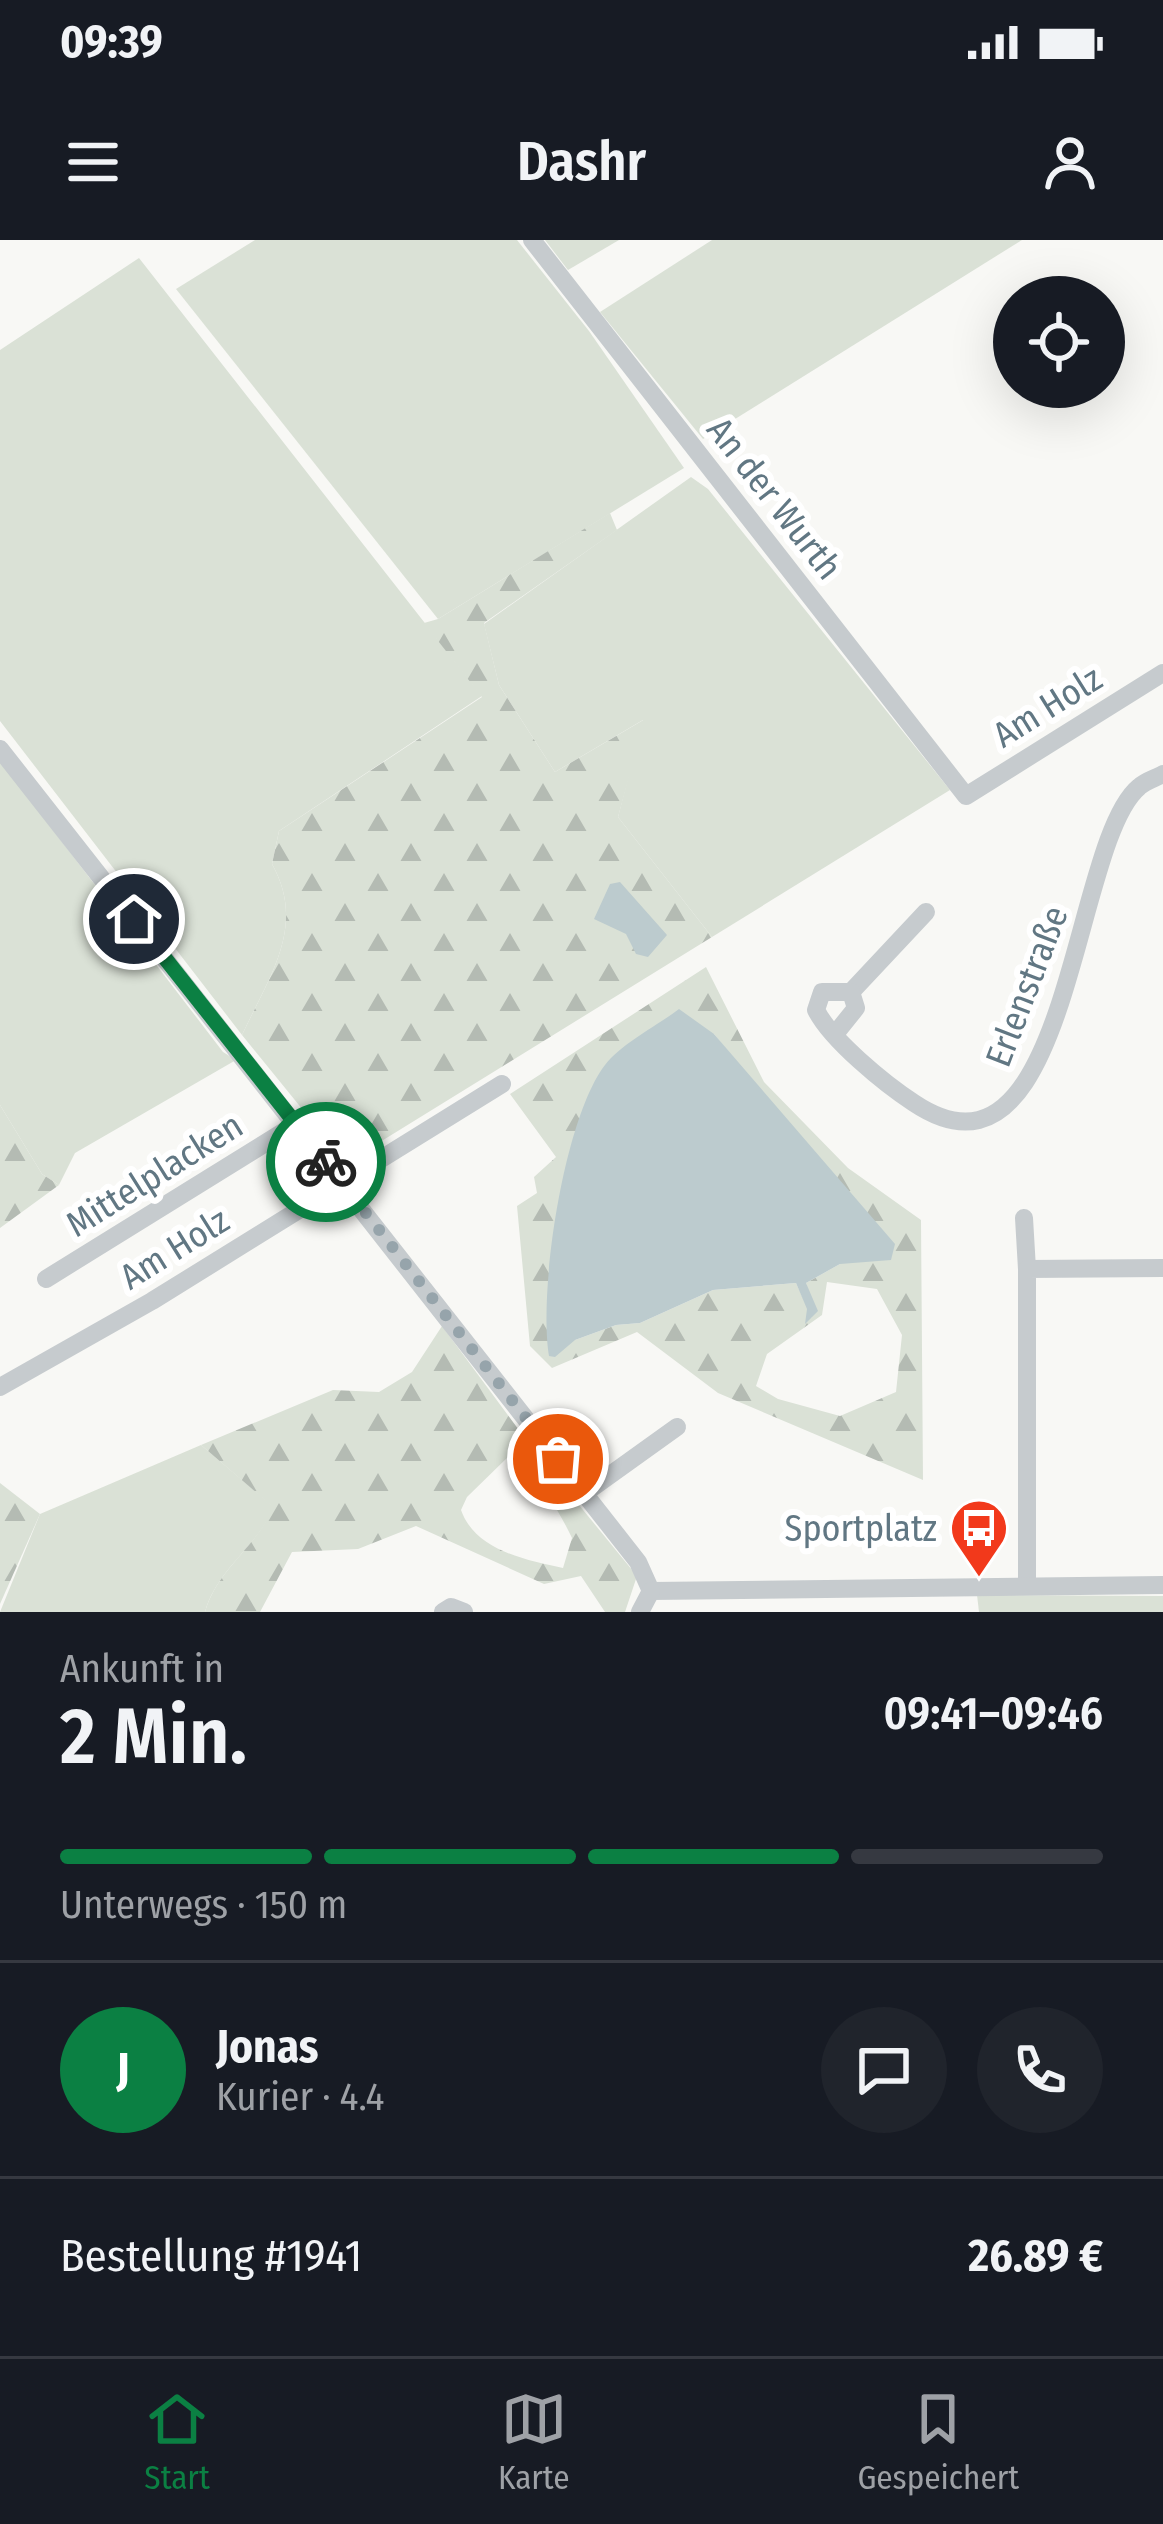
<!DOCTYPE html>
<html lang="de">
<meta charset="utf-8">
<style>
body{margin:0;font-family:"Fira Sans Condensed",sans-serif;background:#20242c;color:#f1f3f6;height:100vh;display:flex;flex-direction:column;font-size:45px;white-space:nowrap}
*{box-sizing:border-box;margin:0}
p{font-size:39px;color:#9ea1a6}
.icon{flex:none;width:66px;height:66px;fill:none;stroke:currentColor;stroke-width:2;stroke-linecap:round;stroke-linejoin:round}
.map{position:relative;height:1372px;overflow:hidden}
.drawer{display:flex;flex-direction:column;background:#171b24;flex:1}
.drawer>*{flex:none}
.buttons{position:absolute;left:993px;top:36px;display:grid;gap:24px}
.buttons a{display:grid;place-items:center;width:132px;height:132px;border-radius:50%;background:#171b24;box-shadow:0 12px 48px #0002;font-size:60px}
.pin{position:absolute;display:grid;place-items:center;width:102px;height:102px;color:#fff;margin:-51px;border:6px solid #fff;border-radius:50%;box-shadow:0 3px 12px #0007}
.courier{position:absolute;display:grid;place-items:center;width:120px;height:120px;margin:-60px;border:9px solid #0b8043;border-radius:50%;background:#fff;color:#222;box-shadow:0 3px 15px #0007}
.head em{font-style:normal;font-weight:600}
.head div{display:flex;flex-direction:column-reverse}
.head{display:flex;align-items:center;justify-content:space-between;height:204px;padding:0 60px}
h1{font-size:78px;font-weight:600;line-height:90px}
.bar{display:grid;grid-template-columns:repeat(4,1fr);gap:18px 12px;align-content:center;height:144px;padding:0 60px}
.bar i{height:15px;border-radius:9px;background:#363941}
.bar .selected{background:#0b8043}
.bar p{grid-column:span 4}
.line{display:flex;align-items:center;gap:30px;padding:0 60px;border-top:3px solid #363941}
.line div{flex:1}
.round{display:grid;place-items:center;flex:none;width:126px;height:126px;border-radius:63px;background:#20242c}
.status{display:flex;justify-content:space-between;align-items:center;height:84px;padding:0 60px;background:#171b24;direction:ltr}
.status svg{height:33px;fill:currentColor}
header{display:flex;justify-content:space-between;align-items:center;height:156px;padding:0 60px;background:#171b24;font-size:54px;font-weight:600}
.dock{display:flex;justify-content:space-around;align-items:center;height:168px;border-top:3px solid #363941;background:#171b24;font-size:33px;color:#9ea1a6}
.dock a{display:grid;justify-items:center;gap:6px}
.dock .selected{color:#0b8043}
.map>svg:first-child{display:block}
.grass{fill:#dae1d6}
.forest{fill:url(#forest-firs);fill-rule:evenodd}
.water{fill:#bccbce}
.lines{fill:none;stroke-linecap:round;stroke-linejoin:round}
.minor{stroke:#c6cbce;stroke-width:18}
.done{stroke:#96a4ab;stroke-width:12;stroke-dasharray:0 21.6}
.route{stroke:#0b8043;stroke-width:15}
.labels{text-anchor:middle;stroke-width:12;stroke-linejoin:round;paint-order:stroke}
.street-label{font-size:36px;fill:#617783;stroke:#fff}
.poi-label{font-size:36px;fill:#617783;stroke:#fff;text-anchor:end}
</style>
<div class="status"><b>09:39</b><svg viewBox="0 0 49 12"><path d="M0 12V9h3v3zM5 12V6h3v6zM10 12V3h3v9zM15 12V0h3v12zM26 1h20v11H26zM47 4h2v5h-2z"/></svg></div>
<header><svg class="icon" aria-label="menu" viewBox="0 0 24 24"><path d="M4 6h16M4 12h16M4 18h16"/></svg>Dashr<svg class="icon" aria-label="person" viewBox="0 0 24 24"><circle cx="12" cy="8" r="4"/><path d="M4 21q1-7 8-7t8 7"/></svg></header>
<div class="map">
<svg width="1163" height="1372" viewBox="0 0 1163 1372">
<defs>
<pattern id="forest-firs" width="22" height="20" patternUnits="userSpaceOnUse" patternTransform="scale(3)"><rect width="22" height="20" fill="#dae1d6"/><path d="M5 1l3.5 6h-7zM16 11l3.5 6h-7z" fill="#b4bbb3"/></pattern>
</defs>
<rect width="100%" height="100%" fill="#f8f8f5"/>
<!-- grass -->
<g class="grass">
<path d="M255 0H517L589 91 684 228 438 379 176 49Z"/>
<path d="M545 0H619L568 30Z"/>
<path d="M712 0H1022L703 199 600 72Z"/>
<path d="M139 18 482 456 279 591 272 624C307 686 269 737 242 795L0 481V110Z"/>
<path d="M691 237 708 249 950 550 712 697 618 577 643 480 555 532 499 445 484 384Z"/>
<path d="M0 521 223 812 236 820 75 913 59 945 42 934 0 865Z"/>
<path d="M201 1205 274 1267C257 1307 217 1329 205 1372H0L40 1274Z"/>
<path d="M977 1355 1163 1356V1372H979Z"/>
</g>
<!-- forest -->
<g class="forest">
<path d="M610 273 617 290 484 383 499 445 555 532 645 479 618 577 712 697 346 923 242 795C269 737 307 686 272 624L279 591 482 457 424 383 438 379Z"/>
<path d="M706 727 764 842 848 928 921 980 923 1240 718 1153 637 1092 552 1128 530 1106 517 966 537 953 534 937 556 917 510 854ZM714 794 766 859 840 1024 806 1043 812 1078 796 1043 713 1050 640 1083 616 1085 575 1100ZM827 1042 877 1049 902 1095 896 1152 840 1176 778 1159 756 1146 767 1114 822 1075Z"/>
<path d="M0 865 42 934 59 945 0 988Z"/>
<path d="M442 1086 530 1205 637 1336 625 1372H605L581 1336 544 1344 416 1286 358 1309 292 1312 260 1372H205C217 1329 257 1307 273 1267L201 1205 333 1150 379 1152 412 1132ZM508 1217C535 1228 559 1271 572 1298L563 1328C525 1320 475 1310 461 1270L467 1257Z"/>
<path d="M0 1243 40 1274 0 1364Z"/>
</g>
<!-- water -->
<g class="water">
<path d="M620 642 667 695 648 717 636 714 626 694 594 679 610 644Z"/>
<path d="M679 769 714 794 895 1004 891 1020 840 1024 806 1043 818 1071 805 1084 807 1069 796 1043 713 1050 640 1083 616 1085 575 1100 555 1117 549 1116C538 1051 564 878 605 825 622 803 657 786 679 769Z"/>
</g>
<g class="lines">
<!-- minor -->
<g class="minor">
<path d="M532 0 966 556 1163 433"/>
<path d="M0 509 638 1322 651 1351"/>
<path d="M851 752 926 672"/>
<path d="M836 793 856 768 851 752H822L816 770C831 800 885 844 914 863 1070 967 1071 603 1139 547 1145 541 1156 538 1163 534"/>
<path d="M1024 978 1027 1029"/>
<path d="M46 1039 296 884"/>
<path d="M0 1147 152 1061 502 844"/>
<path d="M585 1253 677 1187"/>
<path d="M1027 1345V1029L1163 1028"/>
<path d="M651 1351 1163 1345"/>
<path d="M443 1372 451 1367 464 1372"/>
<path d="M640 1372 651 1351"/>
</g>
</g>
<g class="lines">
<!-- done -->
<path class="done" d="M326 922 558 1219"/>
<!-- route -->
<path class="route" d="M134 679 326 922"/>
</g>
<!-- icons -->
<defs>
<symbol id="bus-pin" viewBox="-11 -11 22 30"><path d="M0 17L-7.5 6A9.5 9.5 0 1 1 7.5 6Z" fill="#f2391b" stroke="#fff"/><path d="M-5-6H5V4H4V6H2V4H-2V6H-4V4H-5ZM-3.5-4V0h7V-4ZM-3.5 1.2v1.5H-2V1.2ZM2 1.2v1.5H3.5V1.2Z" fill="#fff"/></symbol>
</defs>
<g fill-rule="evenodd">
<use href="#bus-pin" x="946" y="1255" width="66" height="90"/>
</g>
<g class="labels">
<!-- street labels -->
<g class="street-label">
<text transform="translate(775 258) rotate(52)" y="13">An der Wurth</text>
<text transform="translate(1047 466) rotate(-32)" y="13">Am Holz</text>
<text transform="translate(1026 746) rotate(-69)" y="13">Erlenstraße</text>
<text transform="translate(154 934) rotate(-32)" y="13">Mittelplacken</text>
<text transform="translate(174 1008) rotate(-32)" y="13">Am Holz</text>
</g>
<!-- poi labels -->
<g class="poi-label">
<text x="937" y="1301">Sportplatz</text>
</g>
</g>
</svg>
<div class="buttons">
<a><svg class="icon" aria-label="locate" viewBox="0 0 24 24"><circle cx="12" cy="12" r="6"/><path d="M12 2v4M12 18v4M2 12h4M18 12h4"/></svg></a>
</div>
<div class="pin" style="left:558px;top:1219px;background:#ea580c"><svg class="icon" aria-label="bag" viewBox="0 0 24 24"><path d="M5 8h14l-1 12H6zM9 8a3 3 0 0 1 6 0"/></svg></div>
<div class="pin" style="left:134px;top:679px;background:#1f2937"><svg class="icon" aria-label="home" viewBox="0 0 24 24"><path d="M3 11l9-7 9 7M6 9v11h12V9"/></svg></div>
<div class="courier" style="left:326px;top:922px"><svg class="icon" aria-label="bike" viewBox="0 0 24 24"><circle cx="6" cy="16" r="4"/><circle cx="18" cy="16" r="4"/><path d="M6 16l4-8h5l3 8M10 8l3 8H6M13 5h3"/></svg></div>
</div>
<section class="drawer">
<div class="head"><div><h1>2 Min.</h1><p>Ankunft in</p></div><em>09:41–09:46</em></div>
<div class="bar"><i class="selected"></i><i class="selected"></i><i class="selected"></i><i></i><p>Unterwegs · 150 m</p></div>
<div class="line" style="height:216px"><b class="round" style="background:#0b8043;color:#fff">J</b><div><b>Jonas</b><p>Kurier · 4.4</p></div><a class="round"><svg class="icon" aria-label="chat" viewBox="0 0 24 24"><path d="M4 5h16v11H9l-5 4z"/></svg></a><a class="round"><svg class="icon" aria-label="phone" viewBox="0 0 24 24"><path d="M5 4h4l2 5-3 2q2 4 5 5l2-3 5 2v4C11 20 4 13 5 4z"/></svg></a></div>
<div class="line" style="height:156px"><div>Bestellung #1941</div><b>26.89 €</b></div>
</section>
<nav class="dock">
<a class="selected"><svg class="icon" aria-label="home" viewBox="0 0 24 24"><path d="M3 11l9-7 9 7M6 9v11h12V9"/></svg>Start</a>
<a><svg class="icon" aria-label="map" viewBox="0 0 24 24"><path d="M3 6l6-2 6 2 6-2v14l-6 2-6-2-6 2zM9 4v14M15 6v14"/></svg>Karte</a>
<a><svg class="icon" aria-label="saved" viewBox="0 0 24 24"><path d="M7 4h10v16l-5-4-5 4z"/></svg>Gespeichert</a>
</nav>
